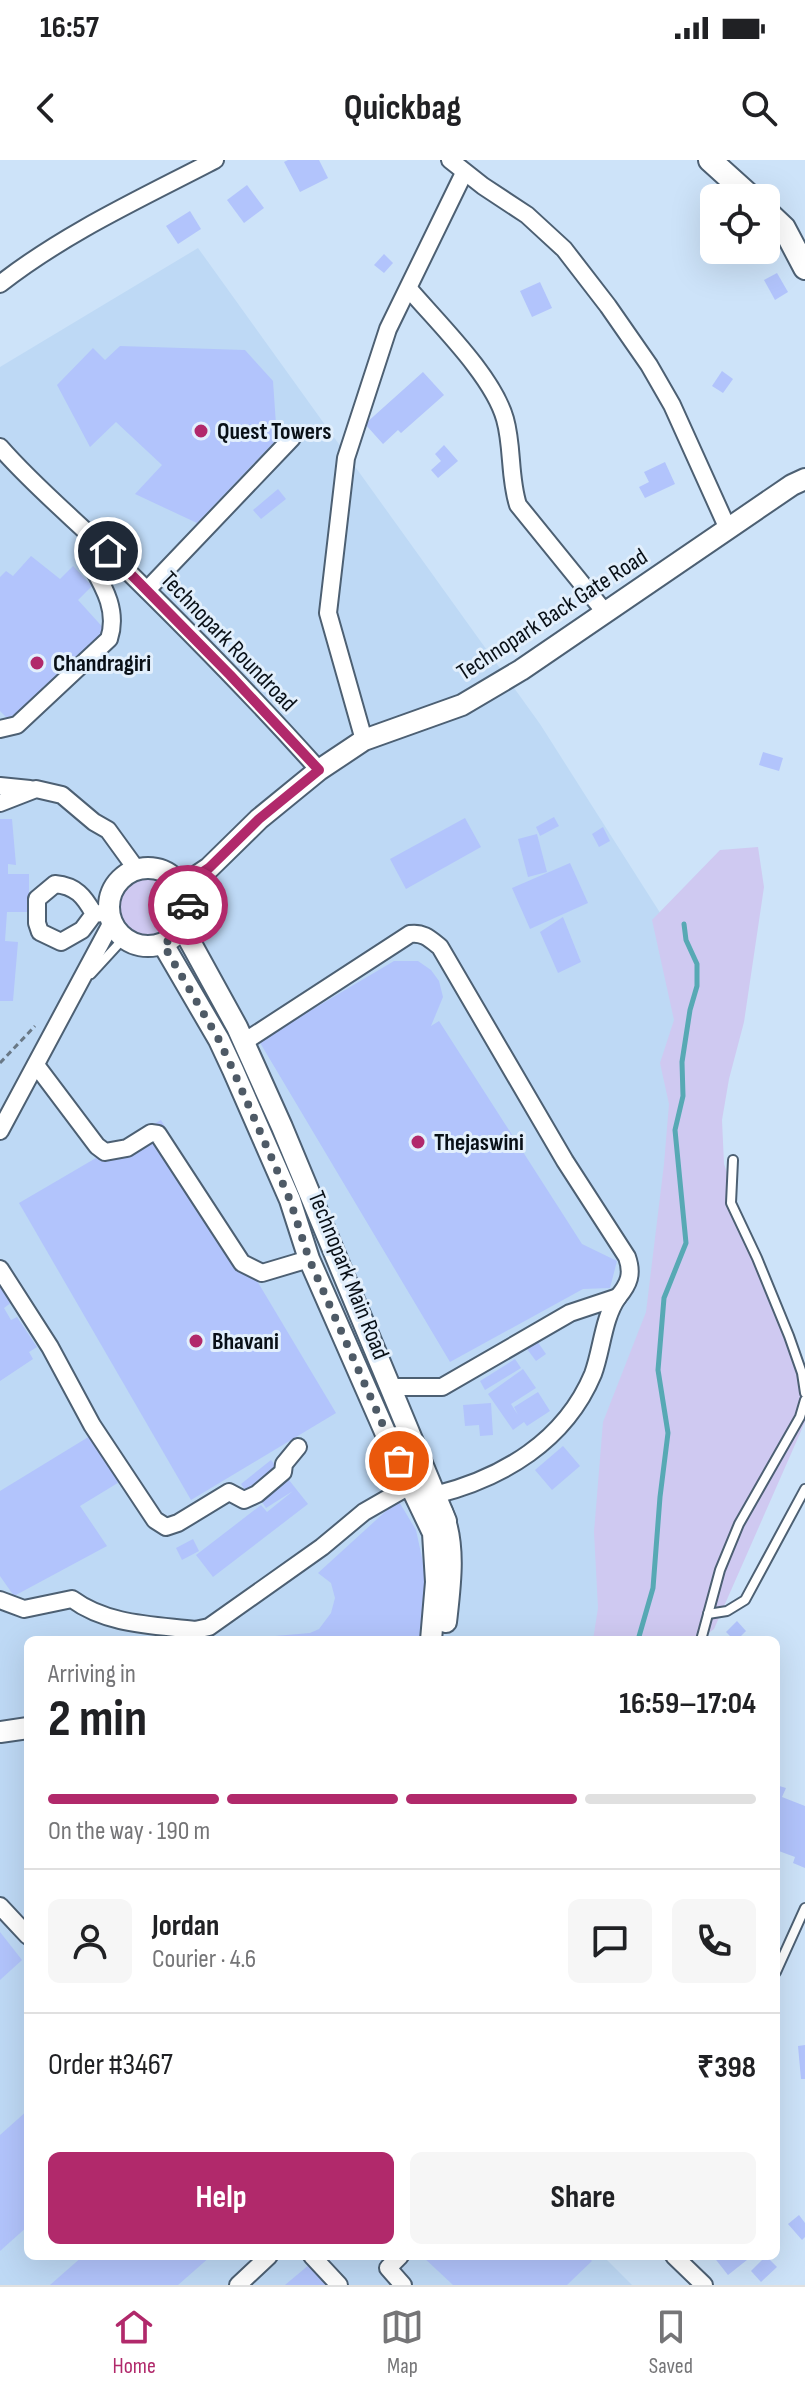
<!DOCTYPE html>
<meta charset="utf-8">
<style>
body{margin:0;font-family:"Sofia Sans Condensed",sans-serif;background:#f6f6f6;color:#202124;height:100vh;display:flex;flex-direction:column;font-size:30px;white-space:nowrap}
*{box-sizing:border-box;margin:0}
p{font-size:26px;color:#757577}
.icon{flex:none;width:44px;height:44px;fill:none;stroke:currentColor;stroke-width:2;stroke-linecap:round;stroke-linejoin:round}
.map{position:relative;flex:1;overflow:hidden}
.drawer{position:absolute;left:24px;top:1476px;width:756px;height:624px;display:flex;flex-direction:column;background:#fff;border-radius:12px;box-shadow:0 8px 32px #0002}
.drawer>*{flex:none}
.buttons{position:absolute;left:700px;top:24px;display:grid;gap:16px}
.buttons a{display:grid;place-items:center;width:80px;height:80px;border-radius:12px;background:#fff;box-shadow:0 8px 32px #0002;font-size:40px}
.pin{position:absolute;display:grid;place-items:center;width:68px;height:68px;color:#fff;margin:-34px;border:4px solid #fff;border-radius:50%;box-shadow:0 2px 8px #0007}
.courier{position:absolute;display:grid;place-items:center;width:80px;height:80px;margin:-40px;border:6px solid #b1296b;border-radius:50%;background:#fff;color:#222;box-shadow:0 2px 10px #0007}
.headline em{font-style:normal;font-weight:700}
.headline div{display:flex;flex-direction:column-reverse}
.headline{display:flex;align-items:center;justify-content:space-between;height:136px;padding:0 24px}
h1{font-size:52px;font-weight:700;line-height:60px}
.bar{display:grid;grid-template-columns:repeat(4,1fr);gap:12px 8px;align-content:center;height:96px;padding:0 24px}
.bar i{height:10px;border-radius:6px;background:#e0e0e0}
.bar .on{background:#b1296b}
.bar p{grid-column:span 4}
.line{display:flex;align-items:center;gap:20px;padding:0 24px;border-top:2px solid #e0e0e0}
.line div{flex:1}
.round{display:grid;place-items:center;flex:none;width:84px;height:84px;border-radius:12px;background:#f6f6f6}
.primary-button{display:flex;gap:16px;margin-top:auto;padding:16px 24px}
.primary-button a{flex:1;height:92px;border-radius:12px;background:#b1296b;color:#fff;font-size:32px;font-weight:700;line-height:92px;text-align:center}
.primary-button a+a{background:#f6f6f6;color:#202124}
.status{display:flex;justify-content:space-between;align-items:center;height:56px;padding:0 40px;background:#fff;direction:ltr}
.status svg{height:22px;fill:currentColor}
header{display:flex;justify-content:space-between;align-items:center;height:104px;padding:0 24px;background:#fff;font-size:36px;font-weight:700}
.dock{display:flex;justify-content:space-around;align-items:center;height:112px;border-top:2px solid #e0e0e0;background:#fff;font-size:22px;color:#757577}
.dock a{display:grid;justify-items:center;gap:4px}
.dock .on{color:#b1296b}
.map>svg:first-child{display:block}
.built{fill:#bed9f5}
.green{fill:#cfc9f1}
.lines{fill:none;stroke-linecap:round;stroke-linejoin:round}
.stream{stroke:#57a9b4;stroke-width:5}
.building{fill:#b2c4fc}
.service-casing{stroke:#4d6073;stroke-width:12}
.minor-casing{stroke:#4d6073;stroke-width:20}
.tertiary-casing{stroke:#4d6073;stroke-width:24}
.secondary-casing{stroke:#4d6073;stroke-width:26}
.path{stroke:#697886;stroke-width:3;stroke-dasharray:6 4;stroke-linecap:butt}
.service{stroke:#fff;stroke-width:8}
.minor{stroke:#fff;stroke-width:16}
.tertiary{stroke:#fff;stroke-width:20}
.secondary{stroke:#fff;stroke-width:22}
.done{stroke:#4e5a66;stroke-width:8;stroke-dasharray:0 14.4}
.route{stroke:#b1296b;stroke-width:10}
.poi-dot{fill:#b1296b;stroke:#e2effc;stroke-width:3}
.labels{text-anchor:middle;stroke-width:6;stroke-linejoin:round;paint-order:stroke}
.poi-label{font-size:24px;font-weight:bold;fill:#091017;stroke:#e2effc;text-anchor:start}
.street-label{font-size:24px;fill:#091017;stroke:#e2effc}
</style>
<div class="status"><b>16:57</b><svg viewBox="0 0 49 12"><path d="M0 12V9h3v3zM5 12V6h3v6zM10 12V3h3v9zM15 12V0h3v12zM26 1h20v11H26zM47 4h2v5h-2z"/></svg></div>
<header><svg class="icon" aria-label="back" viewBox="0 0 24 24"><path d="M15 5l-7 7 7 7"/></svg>Quickbag<svg class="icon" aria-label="search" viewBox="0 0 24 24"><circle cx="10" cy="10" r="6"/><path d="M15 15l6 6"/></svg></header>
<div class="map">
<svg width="805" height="2125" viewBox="0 0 805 2125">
<rect width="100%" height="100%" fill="#cde3f9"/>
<!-- built -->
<path class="built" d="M198 88 540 564 711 833 609 1480H28V2096H603L632 2125H0V207Z"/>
<!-- green -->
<g class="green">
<path d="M758 687 764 727 744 862 729 919 722 960 724 1004 778 1162 800 1205 805 1237V1262L714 1469 699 1480H593L598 1448 594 1372 603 1262 646 1152 664 1004 669 944 660 903 674 860 652 760 720 690Z"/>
<circle cx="149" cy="748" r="31"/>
</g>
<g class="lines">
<!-- stream -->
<path class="stream" d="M638 1480 653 1428 660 1337 668 1273 658 1210 664 1138 686 1083 675 970 683 936 682 902 690 850 697 826V804L686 780 684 764"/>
</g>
<!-- building -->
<g class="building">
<path d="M288 0H319L328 18 300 32 284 2Z"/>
<path d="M247 25 264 48 244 63 227 40Z"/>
<path d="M190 51 201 69 178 84 166 66Z"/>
<path d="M384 94 393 103 384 113 374 105Z"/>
<path d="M777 113 788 132 775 140 764 120Z"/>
<path d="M540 122 552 148 532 157 520 131Z"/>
<path d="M120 186 245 190 273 221 277 279 197 363 135 334 162 305 116 262 90 287 57 225 93 188 105 200Z"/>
<path d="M722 211 733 219 723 233 712 226Z"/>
<path d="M423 212 444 235 401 273 398 270 383 284 365 264Z"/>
<path d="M444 285 458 301 438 318 431 310 441 301 435 294Z"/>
<path d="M665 302 675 324 645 338 639 327 649 322 644 312Z"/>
<path d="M278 329 286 339 261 359 253 350Z"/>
<path d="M31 396 60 419 73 406 92 426 78 440 107 472 11 562 0 551V417L6 411 13 416Z"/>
<path d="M763 592 783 598 779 611 759 605Z"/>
<path d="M554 657 559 666 540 676 536 667Z"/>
<path d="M465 658 481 687 406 729 390 699Z"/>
<path d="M0 659H12L16 705 8 704V714H29V752H7L5 781 18 782 13 841H0Z"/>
<path d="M603 667 610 681 599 687 592 674Z"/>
<path d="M537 674 547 712 528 717 518 679Z"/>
<path d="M570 703 588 743 530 769 512 728Z"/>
<path d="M563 757 581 802 558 813 540 772Z"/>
<path d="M394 801H418L431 810 439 821 443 837 431 866 439 861 582 1084 617 1101 610 1128 583 1129 450 1202 259 881Z"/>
<path d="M161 960 336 1253 191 1340 19 1043Z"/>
<path d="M0 1124 12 1142 4 1148 11 1160 17 1157 37 1187 29 1192 33 1199 0 1221Z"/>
<path d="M537 1181 546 1194 536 1201 527 1189Z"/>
<path d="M515 1199 521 1208 485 1230 480 1221Z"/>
<path d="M523 1209 536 1228 511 1244 518 1255 514 1247 538 1232 550 1251 527 1266 524 1262 513 1270 488 1234Z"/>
<path d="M491 1243 493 1275 480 1276 479 1265 465 1266 463 1245Z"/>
<path d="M90 1276 121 1321 80 1346 107 1386 14 1436 0 1416V1331Z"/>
<path d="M563 1286 580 1306 552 1330 535 1310Z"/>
<path d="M271 1300 279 1310 248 1334 241 1324Z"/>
<path d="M289 1320 308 1344 213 1417 196 1395 261 1345 267 1352 293 1331 266 1348 260 1339Z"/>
<path d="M398 1340 416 1370 427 1421 425 1464 418 1480H275V1476L310 1473 319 1469 331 1453 335 1438 331 1423 318 1413Z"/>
<path d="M193 1379 199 1391 182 1400 176 1388Z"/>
<path d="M737 1461 746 1471 737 1480H734L726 1472Z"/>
<path d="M776 1625 786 1628 782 1637 805 1646V1708L793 1703 795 1697 776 1690Z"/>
<path d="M0 1772 22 1800 0 1820Z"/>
<path d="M805 1885V1919H801L798 1886Z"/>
<path d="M28 1950V2066L0 2091V1975Z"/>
<path d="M799 2055 805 2063V2077L802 2080 788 2064Z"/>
<path d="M83 2096H211L178 2125H50Z"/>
<path d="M422 2096H587L592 2101 567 2125H453Z"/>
<path d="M713 2096H752L728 2115Z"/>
<path d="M766 2096 777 2107 761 2122 751 2111Z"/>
<path d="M310 2104 329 2125H285Z"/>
</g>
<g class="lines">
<defs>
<g id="service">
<path d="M91 814 124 778"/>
<path d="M733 1000 731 1043 757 1098 789 1176 802 1213 805 1233"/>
<path d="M708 1454 727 1451 745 1440 805 1329"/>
<path d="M701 1480 720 1410 739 1364 800 1257 805 1240"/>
<path d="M776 1812 805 1748"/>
</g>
<g id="minor">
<path d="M450 0 483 26 527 55 564 89 608 146 649 205 672 245 728 369"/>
<path d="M0 124C65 73 142 38 215 0"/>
<path d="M409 129C438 163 493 216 505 259 513 287 509 317 518 345L604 451"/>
<path d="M0 287C34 326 73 358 110 394 182 464 252 535 319 610"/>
<path d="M147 430 292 278"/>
<path d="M0 569 17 565 109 479C118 452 105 429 92 406L108 391"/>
<path d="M364 580 328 453 346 298 388 169 464 13"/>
<path d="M0 626 30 629"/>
<path d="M0 643 36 629 62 635 94 662 108 670 137 710"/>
<path d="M94 754 82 770 61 782 40 772 37 763V739L55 724C76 726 84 736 94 754L109 752"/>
<path d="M238 869 247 880 410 774C423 772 430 779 440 787L565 1001 627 1097C633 1114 629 1124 618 1137"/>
<path d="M36 905 97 986 105 992 127 988 151 973 158 974 242 1103 262 1113 309 1099"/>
<path d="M0 971 112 762"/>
<path d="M0 1109 50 1187 92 1265 155 1360 166 1367 178 1363 229 1332 244 1340 257 1334 283 1312 284 1304 298 1287"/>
<path d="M391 1227H442L570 1153 618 1137C603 1158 602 1190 593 1214 565 1281 503 1318 435 1335"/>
<path d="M0 1440 24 1449 72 1439C107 1465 154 1465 195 1470L209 1467 322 1387 364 1352 411 1325"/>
<path d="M0 1746 28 1776"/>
<path d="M312 2096 339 2125"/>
<path d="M400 2096 388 2108 403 2125"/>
<path d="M674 2096 704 2125"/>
<path d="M238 2125 269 2096"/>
</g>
<g id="tertiary">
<circle cx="148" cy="747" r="39"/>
<path d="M182 726 209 708 259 659 319 610 364 580 462 545 521 510 792 325 805 319"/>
<path d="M182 767 237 867 282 967 446 1361"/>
<path d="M163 784 219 880 233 910 290 1040 309 1099 389 1281 433 1373 436 1422 431 1480"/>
<path d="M442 1352C456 1385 450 1427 446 1462"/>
<path d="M0 1572 28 1568"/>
</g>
<g id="secondary">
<path d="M710 0 752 38"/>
<path d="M766 51 784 68 805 108"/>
</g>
</defs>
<!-- service casing -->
<use href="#service" class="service-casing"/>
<!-- minor casing -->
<use href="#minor" class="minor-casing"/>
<!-- tertiary casing -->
<use href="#tertiary" class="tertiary-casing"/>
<!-- secondary casing -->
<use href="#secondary" class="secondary-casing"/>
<!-- path -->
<path class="path" d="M0 903 35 866"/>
<!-- service -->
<use href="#service" class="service"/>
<!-- minor -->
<use href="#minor" class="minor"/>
<!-- tertiary -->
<use href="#tertiary" class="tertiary"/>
<!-- secondary -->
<use href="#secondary" class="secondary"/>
</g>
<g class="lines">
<!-- done -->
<path class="done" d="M188 745C185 763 180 775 163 784L219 880 233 910 290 1040 309 1099 399 1301"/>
<!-- route -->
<path class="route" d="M108 391 230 515 319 610 259 659 209 708 182 726 188 745"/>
</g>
<!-- markers -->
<g class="poi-dot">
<circle cx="201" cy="271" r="8"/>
<circle cx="37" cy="503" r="8"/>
<circle cx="418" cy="982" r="8"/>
<circle cx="196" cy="1181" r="8"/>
</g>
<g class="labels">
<!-- poi labels -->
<g class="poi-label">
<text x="217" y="279">Quest Towers</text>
<text x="53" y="511">Chandragiri</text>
<text x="434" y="990">Thejaswini</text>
<text x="212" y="1189">Bhavani</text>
</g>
<!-- street labels -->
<g class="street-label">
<text transform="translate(552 454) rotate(-33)" y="8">Technopark Back Gate Road</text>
<text transform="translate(229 481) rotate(46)" y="8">Technopark Roundroad</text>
<text transform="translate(349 1115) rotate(68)" y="8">Technopark Main Road</text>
</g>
</g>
</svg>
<div class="buttons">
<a><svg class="icon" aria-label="locate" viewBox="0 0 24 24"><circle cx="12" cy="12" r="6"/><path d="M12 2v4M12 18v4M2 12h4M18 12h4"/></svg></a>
</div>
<div class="pin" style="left:399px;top:1301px;background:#ea580c"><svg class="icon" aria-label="bag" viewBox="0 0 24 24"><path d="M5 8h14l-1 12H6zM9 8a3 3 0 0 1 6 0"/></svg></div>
<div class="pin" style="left:108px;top:391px;background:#1f2937"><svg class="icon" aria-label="home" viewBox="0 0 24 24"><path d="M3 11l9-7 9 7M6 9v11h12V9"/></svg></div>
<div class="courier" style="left:188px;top:745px"><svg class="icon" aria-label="car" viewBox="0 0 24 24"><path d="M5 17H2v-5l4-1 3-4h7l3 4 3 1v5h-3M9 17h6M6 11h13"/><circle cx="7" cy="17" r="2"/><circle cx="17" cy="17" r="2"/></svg></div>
<section class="drawer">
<div class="headline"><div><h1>2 min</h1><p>Arriving in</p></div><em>16:59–17:04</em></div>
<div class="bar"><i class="on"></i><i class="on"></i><i class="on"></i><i></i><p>On the way · 190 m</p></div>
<div class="line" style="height:144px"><a class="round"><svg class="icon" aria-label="person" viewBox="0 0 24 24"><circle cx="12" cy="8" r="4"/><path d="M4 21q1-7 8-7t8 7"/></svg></a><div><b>Jordan</b><p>Courier · 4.6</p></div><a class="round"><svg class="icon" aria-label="chat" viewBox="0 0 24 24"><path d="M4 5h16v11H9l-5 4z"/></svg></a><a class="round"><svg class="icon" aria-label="phone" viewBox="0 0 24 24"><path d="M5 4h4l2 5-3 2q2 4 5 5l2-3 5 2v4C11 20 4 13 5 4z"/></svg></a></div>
<div class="line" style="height:104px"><div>Order #3467</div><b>₹398</b></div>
<div class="primary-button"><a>Help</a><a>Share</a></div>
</section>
</div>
<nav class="dock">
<a class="on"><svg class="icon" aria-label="home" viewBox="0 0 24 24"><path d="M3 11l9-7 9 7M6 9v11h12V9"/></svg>Home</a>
<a><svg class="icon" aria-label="map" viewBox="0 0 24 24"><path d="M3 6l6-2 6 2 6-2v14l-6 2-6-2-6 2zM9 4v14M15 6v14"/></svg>Map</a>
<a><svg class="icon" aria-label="saved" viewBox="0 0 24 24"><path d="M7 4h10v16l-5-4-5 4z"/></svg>Saved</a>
</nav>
